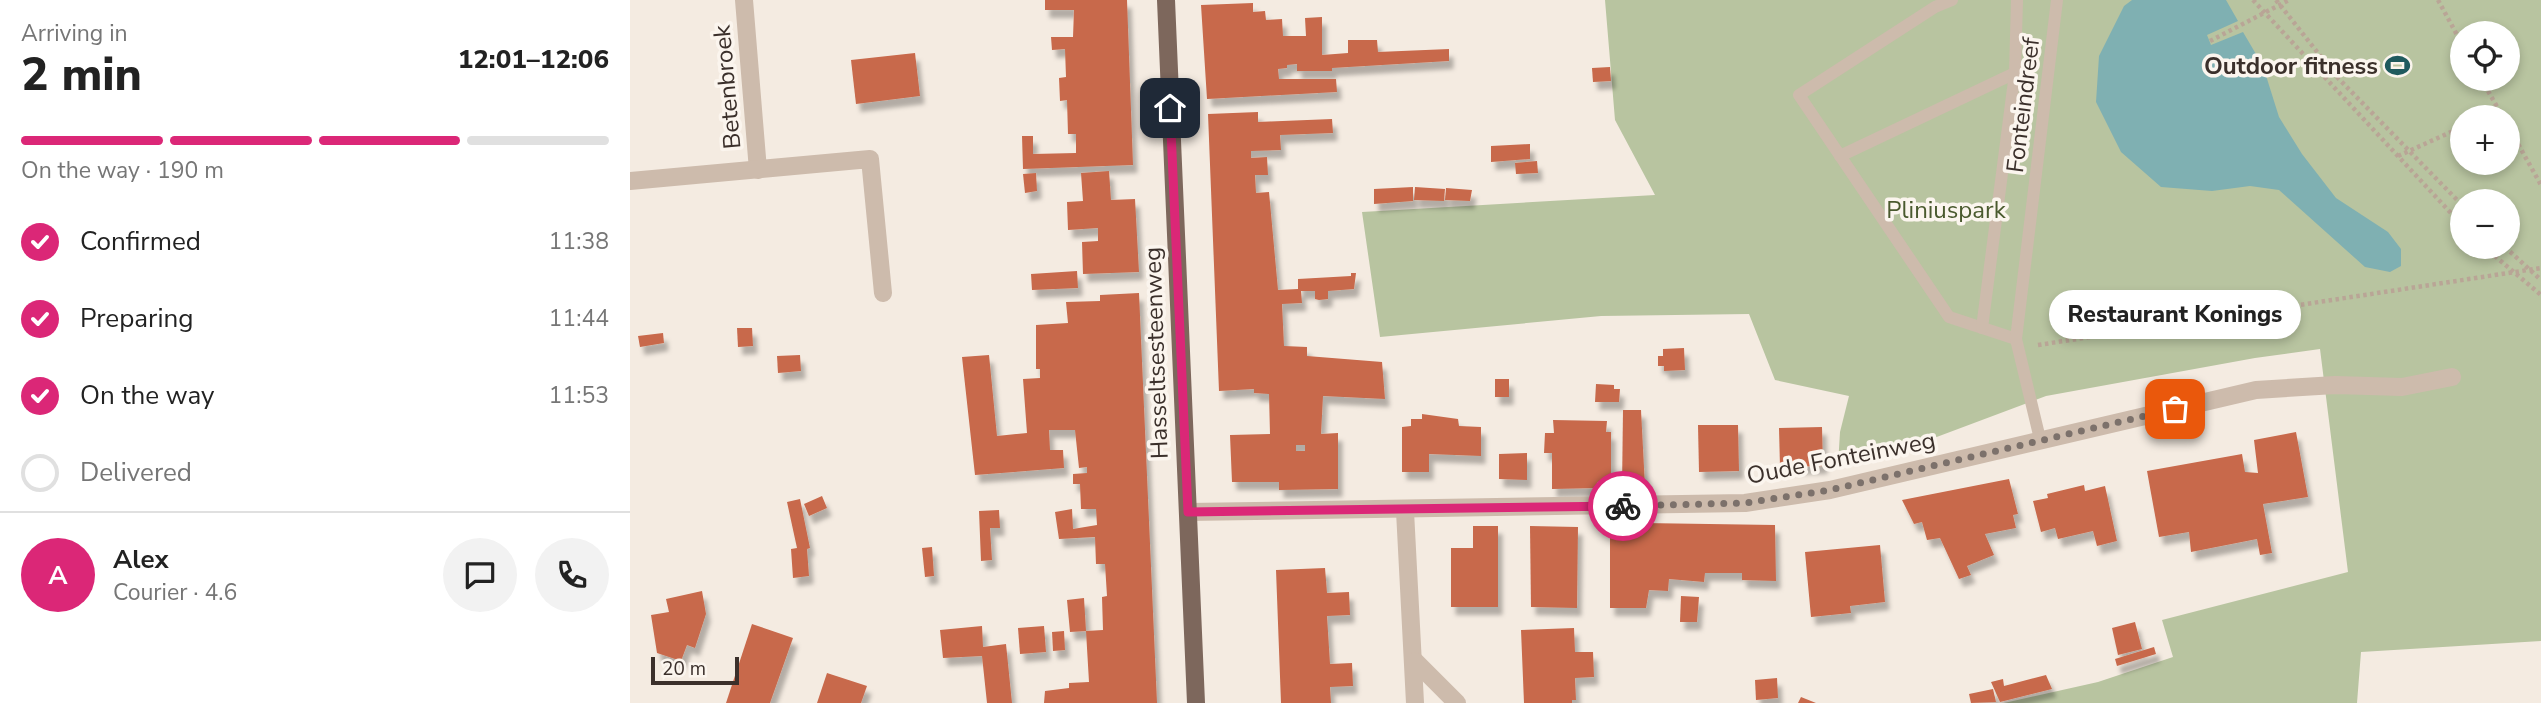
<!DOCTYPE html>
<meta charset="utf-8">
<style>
body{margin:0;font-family:"Nunito Sans",sans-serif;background:#f2f2f2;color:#222;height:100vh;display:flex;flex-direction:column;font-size:26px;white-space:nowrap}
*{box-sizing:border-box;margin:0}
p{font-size:23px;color:#767676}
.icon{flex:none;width:38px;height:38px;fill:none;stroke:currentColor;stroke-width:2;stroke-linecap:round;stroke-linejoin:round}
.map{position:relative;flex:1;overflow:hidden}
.sheet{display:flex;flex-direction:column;background:#fff;width:630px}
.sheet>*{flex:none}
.tools{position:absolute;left:1820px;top:21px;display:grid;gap:14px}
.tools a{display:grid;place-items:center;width:70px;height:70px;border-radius:50%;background:#fff;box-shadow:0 4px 10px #0003;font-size:35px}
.scale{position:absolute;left:21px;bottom:18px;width:88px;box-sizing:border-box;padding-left:7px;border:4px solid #3b302b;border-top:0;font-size:19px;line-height:24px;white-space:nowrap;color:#3b302b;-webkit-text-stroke:5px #fbf5ee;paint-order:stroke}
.pin{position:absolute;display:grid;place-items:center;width:60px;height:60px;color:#fff;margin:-30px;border-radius:14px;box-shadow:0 4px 10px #0006}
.courier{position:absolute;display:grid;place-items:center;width:70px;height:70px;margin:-35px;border:5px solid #db2777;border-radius:50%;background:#fff;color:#222;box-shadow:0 2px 9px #0007}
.bubble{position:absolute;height:49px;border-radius:24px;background:#fff;box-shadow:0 4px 10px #0003;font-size:23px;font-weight:800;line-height:49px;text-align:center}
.head em{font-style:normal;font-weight:800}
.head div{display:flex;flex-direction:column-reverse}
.head{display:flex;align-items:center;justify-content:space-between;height:119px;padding:0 21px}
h1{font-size:46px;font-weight:800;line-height:52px}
.bar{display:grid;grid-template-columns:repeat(4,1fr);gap:10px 7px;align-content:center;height:84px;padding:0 21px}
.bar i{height:9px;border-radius:5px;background:#e0e0e0}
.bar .on{background:#db2777}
.bar p{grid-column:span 4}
.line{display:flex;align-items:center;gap:18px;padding:0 21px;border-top:2px solid #e0e0e0}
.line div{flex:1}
.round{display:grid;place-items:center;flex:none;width:74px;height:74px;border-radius:37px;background:#f2f2f2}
ol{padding:0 21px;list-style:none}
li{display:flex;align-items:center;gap:21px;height:77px}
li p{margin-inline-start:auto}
li .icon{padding:7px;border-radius:50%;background:#db2777;color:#fff;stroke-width:4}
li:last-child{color:#767676}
li i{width:38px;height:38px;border:4px solid #e0e0e0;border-radius:50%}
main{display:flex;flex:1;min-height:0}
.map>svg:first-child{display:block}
.green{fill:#b8c4a0;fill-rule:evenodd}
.water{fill:#7fb0b2}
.building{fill:#c8694b;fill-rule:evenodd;filter:url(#shadow)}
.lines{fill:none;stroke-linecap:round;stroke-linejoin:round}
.path{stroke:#b9a596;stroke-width:4.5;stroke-dasharray:3.5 3.5;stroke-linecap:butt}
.lane{stroke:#cdbbac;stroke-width:12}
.street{stroke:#cdbbac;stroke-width:18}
.primary{stroke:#7d675c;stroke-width:18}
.done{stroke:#7c716b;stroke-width:7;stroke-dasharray:0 12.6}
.route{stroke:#db2777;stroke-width:9}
.labels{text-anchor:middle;stroke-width:7;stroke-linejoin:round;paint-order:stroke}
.poi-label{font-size:24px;font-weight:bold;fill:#3b302b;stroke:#fbf5ee;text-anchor:end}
.street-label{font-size:24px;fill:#3b302b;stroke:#fbf5ee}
.park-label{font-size:24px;fill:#4a5a2e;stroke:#fbf5ee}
</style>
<main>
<section class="sheet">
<div class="head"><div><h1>2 min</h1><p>Arriving in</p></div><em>12:01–12:06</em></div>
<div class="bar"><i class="on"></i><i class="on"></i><i class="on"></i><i></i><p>On the way · 190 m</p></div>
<ol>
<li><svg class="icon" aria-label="check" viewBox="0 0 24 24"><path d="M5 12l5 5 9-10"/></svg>Confirmed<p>11:38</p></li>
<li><svg class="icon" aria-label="check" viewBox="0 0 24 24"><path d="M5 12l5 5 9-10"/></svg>Preparing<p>11:44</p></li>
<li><svg class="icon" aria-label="check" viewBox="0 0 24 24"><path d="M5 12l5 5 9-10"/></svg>On the way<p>11:53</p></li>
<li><i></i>Delivered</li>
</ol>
<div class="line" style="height:126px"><b class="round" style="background:#db2777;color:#fff">A</b><div><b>Alex</b><p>Courier · 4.6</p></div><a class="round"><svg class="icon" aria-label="chat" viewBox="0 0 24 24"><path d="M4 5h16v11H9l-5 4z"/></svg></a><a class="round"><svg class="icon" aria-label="phone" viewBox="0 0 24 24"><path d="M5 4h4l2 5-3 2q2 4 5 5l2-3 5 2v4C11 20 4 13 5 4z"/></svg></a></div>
</section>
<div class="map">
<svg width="1911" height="703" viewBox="0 0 1911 703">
<defs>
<filter id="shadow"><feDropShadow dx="4.5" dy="8" stdDeviation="2" flood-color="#0004"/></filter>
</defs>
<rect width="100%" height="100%" fill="#f4ebe1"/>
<!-- green -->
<path class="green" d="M975 0H1911V641L1731 652 1727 703H1374L1468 682 1543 657 1532 620 1718 572 1690 349 1625 358 1416 396 1288 444 1208 465 1210 432 1219 396 1145 380 1119 314 971 316 750 337 732 212 1025 195 985 120ZM1832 33H1878V79H1832ZM1832 117H1878V163H1832ZM1832 201H1878V247H1832Z"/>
<!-- water -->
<path class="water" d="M1502 0H1596L1608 21 1577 35 1581 45 1613 32 1633 66 1649 117 1672 154 1706 198 1758 232 1771 249V266L1760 272 1735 267 1649 190 1620 186 1582 191 1531 187 1491 152 1466 102 1469 56 1494 6Z"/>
<!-- building -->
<g class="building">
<path d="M415 0H497L503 165 393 169 392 136H403V154L446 153V134H438L437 100 430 101 429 78 436 77 435 49 422 50 421 37H443L444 10H415Z"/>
<path d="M623 3V12L635 11 636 20 652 19 653 36H676L675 18 692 17V55L718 53V40H747L748 52 819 49V61L702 68V71H667V64L657 65V68L648 69 649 79H706L707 92 577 99 571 5Z"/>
<path d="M285 53 290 96 226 104 221 60Z"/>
<path d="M980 67 981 81 963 82 962 68Z"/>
<path d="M628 112V122L702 119 703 133 650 135 651 150 621 151V158L637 157 638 175H625L626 193 639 192 648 290 668 289V279L721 276V273H726L724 289 698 291V299L689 300 685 299V291H671L672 303 652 304 654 346 677 347V356L752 362 755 399 693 396 691 434 708 433V489L649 490V482H602L600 435 640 434 639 394 624 393V389L589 391 578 114ZM666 445H675V451H666Z"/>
<path d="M900 144V159L861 162V146Z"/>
<path d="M907 161 908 173 886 174 885 163Z"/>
<path d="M479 171 481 200 505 199 509 272 453 274 452 242 468 241V228L438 230 437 202 453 201 451 173Z"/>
<path d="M406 173 407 191 395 193 393 174Z"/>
<path d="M783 187V201L744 204V189Z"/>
<path d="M785 187 815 189 814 201 784 200Z"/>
<path d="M816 188 842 190 840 201 815 200Z"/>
<path d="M447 271 448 288 402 290 401 274Z"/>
<path d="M509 293 527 703H414L415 691 439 688V683L459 682 456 631 440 632 437 600 454 598 456 631 473 630 472 597 477 596 475 564H466L465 537 429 539 425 512 442 509 443 529 467 525 466 509H451L450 484H443V474L457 473V467L449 468 445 430H419L420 450H433L434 468 345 475 332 357 359 355 367 436 397 433 393 379 410 378V369H406V325L438 323 436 302 470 301V295Z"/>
<path d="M107 328H122L123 346 108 347Z"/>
<path d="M33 333 34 343 10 347 8 336Z"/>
<path d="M1054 348 1055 370 1034 371V366H1028V356H1033V349Z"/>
<path d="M170 355 171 371 148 373 147 356Z"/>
<rect x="865" y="379" width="14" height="18"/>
<path d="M966 384 984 385V389H990L989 402H965Z"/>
<path d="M993 410H1011L1015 487 992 488Z"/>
<path d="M792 414 828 419 829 426 851 427V456L799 454V472H772V427L781 426V419H792Z"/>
<path d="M923 420 977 421 976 432H981V481L967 482V488L922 489V453H914L915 433H924Z"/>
<path d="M1068 425H1108L1109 471 1069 472Z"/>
<path d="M1192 427 1193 466 1150 467 1149 428Z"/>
<path d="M1666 432 1678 497 1633 504 1642 553 1630 555 1627 539 1561 552 1559 532 1529 537 1517 471 1612 454 1615 472 1628 473 1624 440Z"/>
<path d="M897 453V480L869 479V454Z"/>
<path d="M1379 479 1388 514 1383 515 1386 528 1355 534 1364 555 1337 566 1341 575 1329 579 1310 538 1297 540 1292 522 1284 524 1272 500Z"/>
<path d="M1454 485 1455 491 1475 486 1487 541 1467 546 1463 531 1428 539 1425 528 1411 532 1403 501 1418 498 1417 494Z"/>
<path d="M192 496 197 508 179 516 174 504Z"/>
<path d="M170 499 180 548 177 549 179 576 163 578 161 549 167 548 157 502Z"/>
<path d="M369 510 370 528H360L362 560 351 561 349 511Z"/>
<path d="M1013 523 1145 525 1146 581 1112 580V573H1075L1074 582 1039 579 1038 591 1019 590 1016 608H980V527H1012Z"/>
<path d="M843 526H868V607H821V548H843Z"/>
<path d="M900 526 948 527 947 608 901 607Z"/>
<path d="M1250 545 1255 602 1220 606 1221 613 1181 617 1175 552Z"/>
<path d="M302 547 304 576 295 577 292 548Z"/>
<path d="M695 568 697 593 719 592 720 615 697 616 700 664 722 663 723 686 700 687 701 703H651L646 570Z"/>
<path d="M72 591 76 614 65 648 57 645 51 661 27 653 21 615 39 612 36 599Z"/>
<path d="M1051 596 1069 597 1067 622H1050Z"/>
<path d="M1505 622 1512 649 1488 655 1482 628Z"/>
<path d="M122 624 163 638 140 703H96Z"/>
<path d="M352 626 353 647 376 644 382 703H357L352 656 313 658 310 630Z"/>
<path d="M414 626 416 652 390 654 388 628Z"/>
<path d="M944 628 945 652H963L964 677 945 678 946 700H942V703H894L891 630Z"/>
<path d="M434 631 435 650 423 651 422 632Z"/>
<path d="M1524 647 1526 654 1487 666 1485 659Z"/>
<path d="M197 673 237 686 231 703H187Z"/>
<path d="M1416 675 1422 689 1370 702 1361 682 1373 679 1374 686Z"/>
<path d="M1147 678 1148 698 1126 700 1125 680Z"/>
<path d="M1363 689 1366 702 1341 703 1339 694Z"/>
<path d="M1171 697 1186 703H1168Z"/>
</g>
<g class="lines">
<!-- path -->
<g class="path">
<path d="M1623 0 1832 225"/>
<path d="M1646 0 1707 77 1832 205"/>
<path d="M1808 0 1832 44"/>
<path d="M1580 41 1659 0"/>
<path d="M1851 79 1873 117"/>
<path d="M1856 117 1869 111"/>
<path d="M1878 126 1911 185"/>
<path d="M1768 156 1832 127"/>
<path d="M1854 247 1911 295"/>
<path d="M1875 247 1911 280"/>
<path d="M1408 345 1911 268"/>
</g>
<!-- lane -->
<g class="lane">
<path d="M1322 0 1305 7 1169 95 1319 317 1386 339"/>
<path d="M1210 156 1385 73"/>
<path d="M1352 328 1385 73 1387 0"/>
<path d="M1410 439 1386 339 1427 0"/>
</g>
<!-- street -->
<g class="street">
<path d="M114 0 128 170"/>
<path d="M0 181 240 159 253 293"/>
<path d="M775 511 785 703"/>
<path d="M558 512 1115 503 1200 490 1626 390 1705 385 1772 387 1822 377"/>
<path d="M785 661 827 703"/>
</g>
<!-- primary -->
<path class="primary" d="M536 0 566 703"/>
</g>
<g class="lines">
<!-- done -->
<path class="done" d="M993 506 1115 503 1200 490 1545 409"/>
<!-- route -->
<path class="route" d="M540 108 558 512 993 506"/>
</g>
<!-- icons -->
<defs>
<symbol id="stadium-bare" viewBox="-9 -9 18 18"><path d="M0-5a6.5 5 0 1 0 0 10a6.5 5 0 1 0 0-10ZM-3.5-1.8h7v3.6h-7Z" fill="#1f5a5e" stroke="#fbf5ee" stroke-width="2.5" paint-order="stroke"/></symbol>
</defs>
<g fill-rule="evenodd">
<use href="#stadium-bare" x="1750" y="48" width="35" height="35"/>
</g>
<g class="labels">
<!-- poi labels -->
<g class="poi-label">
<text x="1748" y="74">Outdoor fitness</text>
</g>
<!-- street labels -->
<g class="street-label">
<text transform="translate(97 87) rotate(-95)" y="8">Betenbroek</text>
<text transform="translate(1393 105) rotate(-83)" y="8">Fonteindreef</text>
<text transform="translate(526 353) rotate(-92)" y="8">Hasseltsesteenweg</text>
<text transform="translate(1211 458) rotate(-11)" y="8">Oude Fonteinweg</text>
</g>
<!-- park labels -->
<g class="park-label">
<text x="1316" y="218">Pliniuspark</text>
</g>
</g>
</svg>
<div class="tools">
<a><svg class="icon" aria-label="locate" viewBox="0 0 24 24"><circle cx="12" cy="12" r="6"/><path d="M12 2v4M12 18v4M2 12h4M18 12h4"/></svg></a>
<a>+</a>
<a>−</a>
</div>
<div class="scale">20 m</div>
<div class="pin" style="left:1545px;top:409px;background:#ea580c"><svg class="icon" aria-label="bag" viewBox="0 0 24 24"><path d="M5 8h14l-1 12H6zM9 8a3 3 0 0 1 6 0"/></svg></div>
<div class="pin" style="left:540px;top:108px;background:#1f2937"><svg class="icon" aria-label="home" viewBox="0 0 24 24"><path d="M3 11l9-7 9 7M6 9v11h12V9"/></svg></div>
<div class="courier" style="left:993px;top:506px"><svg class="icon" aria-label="bike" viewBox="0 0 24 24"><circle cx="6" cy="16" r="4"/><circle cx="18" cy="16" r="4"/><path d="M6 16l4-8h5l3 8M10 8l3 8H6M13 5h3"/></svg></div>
<div class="bubble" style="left:1419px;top:290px;width:252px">Restaurant Konings</div>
</div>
</main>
